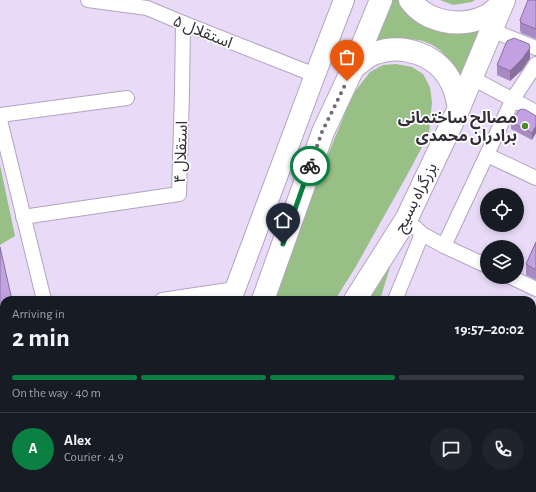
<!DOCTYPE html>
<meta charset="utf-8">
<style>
body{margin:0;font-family:"Alegreya Sans","Noto Sans Arabic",sans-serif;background:#20242c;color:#f1f3f6;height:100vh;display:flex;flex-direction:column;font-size:15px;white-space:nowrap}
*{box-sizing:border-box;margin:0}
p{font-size:13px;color:#9ea1a6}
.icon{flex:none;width:22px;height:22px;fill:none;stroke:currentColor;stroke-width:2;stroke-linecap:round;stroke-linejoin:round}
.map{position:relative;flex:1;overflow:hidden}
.details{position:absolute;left:0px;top:296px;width:536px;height:196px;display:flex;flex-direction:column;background:#171b24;border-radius:12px 12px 0 0;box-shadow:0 2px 6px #0003}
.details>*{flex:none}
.fabs{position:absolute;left:480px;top:188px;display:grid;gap:8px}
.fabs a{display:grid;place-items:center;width:44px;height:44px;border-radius:50%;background:#171b24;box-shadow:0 2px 6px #0003;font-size:20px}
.pin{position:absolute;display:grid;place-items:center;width:34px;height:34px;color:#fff;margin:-41px -17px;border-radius:50% 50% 50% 0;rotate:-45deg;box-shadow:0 0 4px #0007}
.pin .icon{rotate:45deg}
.courier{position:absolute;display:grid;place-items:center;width:40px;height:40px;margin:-20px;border:3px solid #0b8043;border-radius:50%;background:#fff;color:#222;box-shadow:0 1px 5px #0007}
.headline em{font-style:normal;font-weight:600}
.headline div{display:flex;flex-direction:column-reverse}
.headline{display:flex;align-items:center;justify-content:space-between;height:68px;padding:0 12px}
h1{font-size:26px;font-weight:600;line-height:30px}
.bar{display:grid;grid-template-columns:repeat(4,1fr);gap:6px 4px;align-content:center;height:48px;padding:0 12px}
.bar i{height:5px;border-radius:3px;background:#363941}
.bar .on{background:#0b8043}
.bar p{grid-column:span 4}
.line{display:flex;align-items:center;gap:10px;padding:0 12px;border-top:1px solid #363941}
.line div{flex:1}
.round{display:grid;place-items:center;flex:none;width:42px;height:42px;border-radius:21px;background:#20242c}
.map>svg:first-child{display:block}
.built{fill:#dccbed}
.green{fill:#98c086}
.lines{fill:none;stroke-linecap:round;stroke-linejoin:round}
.minor-casing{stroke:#b2a4bf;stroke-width:16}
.secondary-casing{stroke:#b2a4bf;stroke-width:22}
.trunk-casing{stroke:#b2a4bf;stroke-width:24}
.minor{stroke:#fff;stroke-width:14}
.secondary{stroke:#fff;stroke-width:20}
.trunk{stroke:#fff;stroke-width:22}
.wall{fill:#a78ac2}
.shaded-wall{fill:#88709e}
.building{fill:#c2a0e2;stroke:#88709e}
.done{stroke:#71697a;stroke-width:4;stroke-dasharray:0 7.2}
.route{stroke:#0b8043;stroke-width:5}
.poi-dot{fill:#4e8a29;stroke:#fff;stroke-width:1.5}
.labels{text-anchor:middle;stroke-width:3.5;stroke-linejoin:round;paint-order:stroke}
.street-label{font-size:16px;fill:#312c36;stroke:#fff}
.poi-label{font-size:16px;font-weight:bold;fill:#312c36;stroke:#fff;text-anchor:end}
</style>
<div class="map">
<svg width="536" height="492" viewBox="0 0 536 492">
<rect width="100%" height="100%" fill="#e9dbf8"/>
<!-- built -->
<path class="built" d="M4 361V487L0 489V363Z"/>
<!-- green -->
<g class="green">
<path d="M393 0H401C406 6 410 14 416 20 433 36 461 29 482 27L458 81C454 74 448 59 443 53 439 49 433 45 428 43 408 35 392 41 373 46Z"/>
<path d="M440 0H475L472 2 453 5Z"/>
<path d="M396 64 412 67 423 74 430 87 432 102 429 134 406 177 355 268 335 300H275L306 208 353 94 370 72 383 65Z"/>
<path d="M0 165 15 236 0 245Z"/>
<path d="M395 251 380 300H367Z"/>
<path d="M260 488H292L290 492H259Z"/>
</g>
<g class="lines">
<defs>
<g id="minor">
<path d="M88 0 147 8 183 23 315 75"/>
<path d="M491 30 536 48"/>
<path d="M472 78 536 112"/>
<path d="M0 115 127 98"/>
<path d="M0 120 44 300"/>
<path d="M487 155 536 178"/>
<path d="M23 217 179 194 182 93 183 23"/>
<path d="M422 234 444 246 513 99 536 64"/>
<path d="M444 246 487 266"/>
<path d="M511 277 536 289"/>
<path d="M162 300 235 289"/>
<path d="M395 300 422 234 416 228"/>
<path d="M532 391 536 392"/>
<path d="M532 421H536"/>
<path d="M79 488 80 492"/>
<path d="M392 488V492"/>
<path d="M307 492 309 488"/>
</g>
<g id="secondary">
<path d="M231 300 315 75 344 0"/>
<path d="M151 492 153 488"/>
</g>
<g id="trunk">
<path d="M410 0C426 22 459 28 484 17 490 15 496 9 501 4"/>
<path d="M353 68C359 64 366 57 373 54 403 42 439 55 452 84 456 91 457 100 459 108"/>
<path d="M263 300 323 132 353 68 381 0"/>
<path d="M355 300 407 218 459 108 504 0"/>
<path d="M194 492 196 488"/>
<path d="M239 492 241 488"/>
</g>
</defs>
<!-- minor casing -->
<use href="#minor" class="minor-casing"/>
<!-- secondary casing -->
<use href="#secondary" class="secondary-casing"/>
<!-- trunk casing -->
<use href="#trunk" class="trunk-casing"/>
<!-- minor -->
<use href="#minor" class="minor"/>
<!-- secondary -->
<use href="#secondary" class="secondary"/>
<!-- trunk -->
<use href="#trunk" class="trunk"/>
</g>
<!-- wall -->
<g class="wall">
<path d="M536 0V39L521 33 520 30V20Z"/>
<path d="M530 58 522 70 510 81 497 75V65Z"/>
<path d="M536 116 532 140 511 129V122Z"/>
<path d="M536 242V280L526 275V264Z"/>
</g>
<!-- shaded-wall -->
<g class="shaded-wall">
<path d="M530 48V58L522 70 510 81V71Z"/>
<path d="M536 126V133L532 140V133Z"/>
<path d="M4 313V326L0 328V315Z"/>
</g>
<!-- building -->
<g class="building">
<path d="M528 0H536V29L521 23 520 20Z"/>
<path d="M514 38 529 44 530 48 522 59 510 71 497 65 507 41Z"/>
<path d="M523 109 526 110 536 116V126L532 133 511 122 519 110Z"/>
<path d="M536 242V270L526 264Z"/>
<path d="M0 247 12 300H4V313L0 315Z"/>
</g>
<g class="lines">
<!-- done -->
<path class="done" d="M310 166 322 132 347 81"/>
<!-- route -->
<path class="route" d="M283 244 310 166"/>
</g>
<!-- markers -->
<circle class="poi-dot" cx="525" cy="126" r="4"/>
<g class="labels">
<!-- street labels -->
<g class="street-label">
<text transform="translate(203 31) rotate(22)" y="6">استقلال ۵</text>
<text transform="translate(180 152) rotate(-88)" y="6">استقلال ۴</text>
<text transform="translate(415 197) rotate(-63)" y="6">بزرگراه بسیج</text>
</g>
<!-- poi labels -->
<g class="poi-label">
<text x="517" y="123">مصالح ساختمانی<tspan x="517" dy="18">برادران محمدی</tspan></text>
</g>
</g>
</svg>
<div class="fabs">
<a><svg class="icon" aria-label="locate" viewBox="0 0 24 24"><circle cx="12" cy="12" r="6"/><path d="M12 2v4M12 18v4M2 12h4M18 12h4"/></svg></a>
<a><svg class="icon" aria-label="layers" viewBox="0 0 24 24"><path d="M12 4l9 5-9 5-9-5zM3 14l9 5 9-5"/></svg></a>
</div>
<div class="pin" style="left:347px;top:81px;background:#ea580c"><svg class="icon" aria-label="bag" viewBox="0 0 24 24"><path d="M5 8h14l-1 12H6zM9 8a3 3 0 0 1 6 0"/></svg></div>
<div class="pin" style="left:283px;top:244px;background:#1f2937"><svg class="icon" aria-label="home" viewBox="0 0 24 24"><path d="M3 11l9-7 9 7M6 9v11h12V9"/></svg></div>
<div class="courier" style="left:310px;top:166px"><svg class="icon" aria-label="bike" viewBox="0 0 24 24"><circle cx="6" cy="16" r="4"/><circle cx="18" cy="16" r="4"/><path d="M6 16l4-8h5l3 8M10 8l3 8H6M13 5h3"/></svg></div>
<section class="details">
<div class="headline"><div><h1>2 min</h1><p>Arriving in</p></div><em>19:57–20:02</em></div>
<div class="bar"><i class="on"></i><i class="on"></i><i class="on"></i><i></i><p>On the way · 40 m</p></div>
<div class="line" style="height:72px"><b class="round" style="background:#0b8043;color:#fff">A</b><div><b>Alex</b><p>Courier · 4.9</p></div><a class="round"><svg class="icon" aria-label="chat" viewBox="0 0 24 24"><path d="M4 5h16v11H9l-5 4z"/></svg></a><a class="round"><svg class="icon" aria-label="phone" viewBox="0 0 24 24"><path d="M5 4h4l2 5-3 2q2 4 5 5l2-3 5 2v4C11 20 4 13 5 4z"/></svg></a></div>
</section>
</div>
